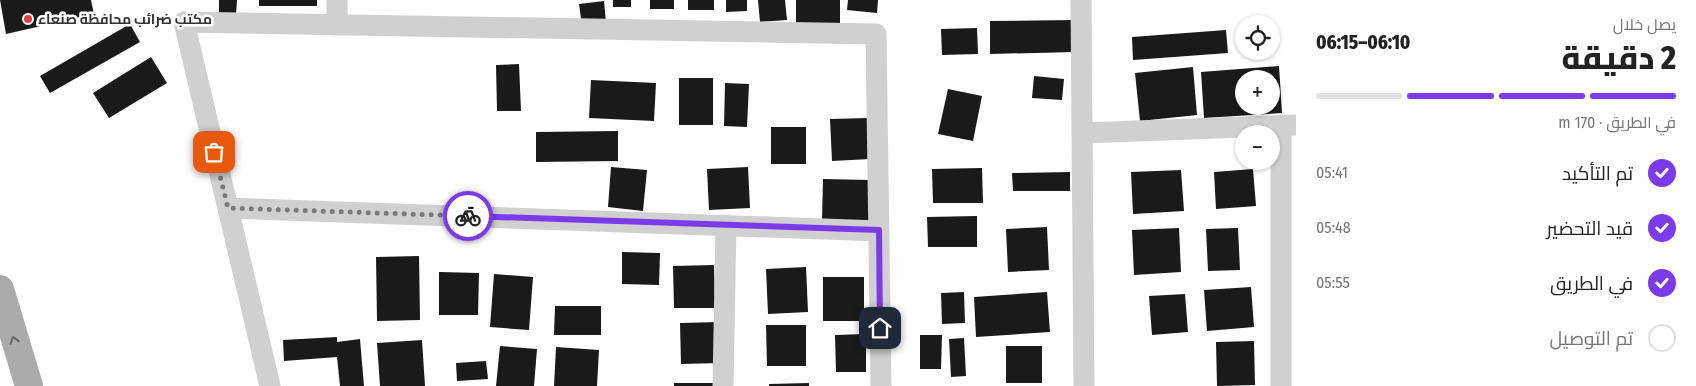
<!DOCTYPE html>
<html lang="ar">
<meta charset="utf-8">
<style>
body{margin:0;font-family:"Fira Sans Condensed",Cairo,sans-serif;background:#f6f6f6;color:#222;direction:rtl;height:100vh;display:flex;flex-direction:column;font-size:19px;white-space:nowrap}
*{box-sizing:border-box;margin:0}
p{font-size:16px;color:#767676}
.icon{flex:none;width:28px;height:28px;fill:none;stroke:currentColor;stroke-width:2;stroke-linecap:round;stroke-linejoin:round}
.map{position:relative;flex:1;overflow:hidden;direction:ltr}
.drawer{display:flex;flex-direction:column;background:#fff;width:400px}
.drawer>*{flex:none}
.fabs{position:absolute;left:1235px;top:15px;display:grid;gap:10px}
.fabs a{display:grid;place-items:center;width:45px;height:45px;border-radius:50%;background:#fff;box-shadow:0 1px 4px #0004;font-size:25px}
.pin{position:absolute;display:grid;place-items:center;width:42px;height:42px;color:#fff;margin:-21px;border-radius:10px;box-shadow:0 2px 8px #0006}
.courier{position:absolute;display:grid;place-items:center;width:50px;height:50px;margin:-25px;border:4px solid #7c3aed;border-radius:50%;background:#fff;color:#222;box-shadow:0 1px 6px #0007}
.overview em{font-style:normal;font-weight:800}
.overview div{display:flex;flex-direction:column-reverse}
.overview{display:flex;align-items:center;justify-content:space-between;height:85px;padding:0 20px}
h1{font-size:32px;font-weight:800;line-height:38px}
.bar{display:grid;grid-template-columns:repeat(4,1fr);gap:8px 5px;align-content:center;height:60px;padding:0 20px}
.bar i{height:6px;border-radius:4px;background:#e0e0e0}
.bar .on{background:#7c3aed}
.bar p{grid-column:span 4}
ol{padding:0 20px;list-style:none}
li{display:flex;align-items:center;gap:15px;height:55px}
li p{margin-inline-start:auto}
li .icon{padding:5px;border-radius:50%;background:#7c3aed;color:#fff;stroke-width:4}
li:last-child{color:#767676}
li i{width:28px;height:28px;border:2px solid #e0e0e0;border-radius:50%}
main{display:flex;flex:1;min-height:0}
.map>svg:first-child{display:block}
.building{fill:#1a1a1a;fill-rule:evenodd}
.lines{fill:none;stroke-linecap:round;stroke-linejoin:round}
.minor{stroke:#d0d0d0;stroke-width:21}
.major{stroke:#ababab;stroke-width:28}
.oneway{stroke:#636363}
.done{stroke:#7a7a7a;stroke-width:5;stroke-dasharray:0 9}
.route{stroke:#7c3aed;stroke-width:6}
.poi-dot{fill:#e63946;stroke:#fff;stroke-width:2}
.labels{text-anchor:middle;stroke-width:5;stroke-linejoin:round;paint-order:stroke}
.poi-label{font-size:14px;font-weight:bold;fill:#333;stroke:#fff;text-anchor:start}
</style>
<main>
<section class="drawer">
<div class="overview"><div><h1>2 دقيقة</h1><p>يصل خلال</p></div><em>06:10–06:15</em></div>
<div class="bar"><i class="on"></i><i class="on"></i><i class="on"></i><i></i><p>في الطريق · 170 m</p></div>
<ol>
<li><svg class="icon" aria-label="check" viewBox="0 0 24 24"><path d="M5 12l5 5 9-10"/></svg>تم التأكيد<p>05:41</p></li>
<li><svg class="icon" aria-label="check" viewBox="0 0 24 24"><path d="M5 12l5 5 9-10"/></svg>قيد التحضير<p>05:48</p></li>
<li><svg class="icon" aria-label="check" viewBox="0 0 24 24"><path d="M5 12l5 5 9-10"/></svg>في الطريق<p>05:55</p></li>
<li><i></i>تم التوصيل</li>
</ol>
</section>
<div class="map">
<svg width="1296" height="386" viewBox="0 0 1296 386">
<rect width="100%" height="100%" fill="#fff"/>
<!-- building -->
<g class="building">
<path d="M0 0H91L94 14 6 34Z"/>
<path d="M219 0H237L236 15 219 14Z"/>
<rect x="259" y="0" width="58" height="6"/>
<rect x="613" y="0" width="18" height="7"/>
<rect x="650" y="0" width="24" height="9"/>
<rect x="688" y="0" width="26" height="10"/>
<path d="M726 0H747V11L726 12Z"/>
<path d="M758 0H785L787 20 760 22Z"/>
<rect x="796" y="0" width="44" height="23"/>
<path d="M848 0H878L877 13 847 10Z"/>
<path d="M604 1 606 23 582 26 579 4Z"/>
<path d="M1074 20 1075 52 990 54V21Z"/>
<path d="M130 24 140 42 50 93 40 76Z"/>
<path d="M977 28 978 54 942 55 941 29Z"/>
<path d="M1226 30 1228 53 1133 60 1132 37Z"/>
<path d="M151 57 167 83 109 118 93 93Z"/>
<path d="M519 64 521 111H497L496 65Z"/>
<path d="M1279 66 1282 113 1204 118 1201 72ZM1244 79H1271V106H1244Z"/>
<path d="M1193 67 1197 115 1140 121 1135 73Z"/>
<path d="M1034 76 1064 79 1062 100 1032 98Z"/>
<rect x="679" y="78" width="34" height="47"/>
<path d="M591 80 656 83 654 121 589 118Z"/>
<path d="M725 83 749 84 747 127 724 126Z"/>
<path d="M948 89 982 96 973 141 938 134Z"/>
<path d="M868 118 870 159 832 161 830 119Z"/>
<rect x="771" y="127" width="35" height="37"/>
<path d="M618 131V161L536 162V132Z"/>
<path d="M611 167 647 170 643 211 608 207Z"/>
<path d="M748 167 750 208 709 210 707 169Z"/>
<path d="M982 168 983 203H933L932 169Z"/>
<path d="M1253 169 1256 206 1216 209 1214 172Z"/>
<path d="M1181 170 1184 211 1133 214 1131 172Z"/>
<path d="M1070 172V191H1013L1012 173Z"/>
<path d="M823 179 870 180 869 221 822 220Z"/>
<path d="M977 216V247H928L927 217Z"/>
<path d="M1047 227 1049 270 1008 272 1006 229Z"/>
<path d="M1179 228 1181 272 1134 275 1132 230Z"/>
<path d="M1238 228 1240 270 1208 271 1206 229Z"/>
<path d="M622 252 660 253 659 285 622 284Z"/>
<path d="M419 256 420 320 377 321 376 257Z"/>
<path d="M714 265 715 308H674L673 266Z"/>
<path d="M806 267 808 312 768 314 766 269Z"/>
<path d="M439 272 479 273 478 315H439Z"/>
<path d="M494 274 533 277 529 330 490 327Z"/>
<rect x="823" y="277" width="41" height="44"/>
<path d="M1251 287 1254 327 1207 331 1204 290Z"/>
<path d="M964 292 965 323 942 324 941 293Z"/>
<path d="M1047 292 1050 332 976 337 974 297Z"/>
<path d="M1185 294 1188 332 1152 335 1149 296Z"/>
<path d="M555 306H601V335H554Z"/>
<path d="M720 322 721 363 681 364 680 323Z"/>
<path d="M766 325H806V366H767Z"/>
<path d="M866 334V372H836L835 335Z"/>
<path d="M920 335H942L941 369H920Z"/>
<path d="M337 337V342L360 339 364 386H340L337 357 284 361 283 340Z"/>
<path d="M964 338 966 376 951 377 949 339Z"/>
<path d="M422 340 425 386H380L377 343Z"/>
<path d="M1254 341 1255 385 1217 386 1216 342Z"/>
<path d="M500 346 537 349 534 386H496Z"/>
<rect x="1006" y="346" width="36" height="37"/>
<path d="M556 347 599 350 597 386H554Z"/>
<path d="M486 361 488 379 457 381 456 363Z"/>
<rect x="674" y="383" width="40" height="3"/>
<path d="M809 383V386H769V384Z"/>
</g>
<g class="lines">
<!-- minor -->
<g class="minor">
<path d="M1081 0 1084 386"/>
<path d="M337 25V0"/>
<path d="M1281 125V386"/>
<path d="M1082 133 1296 125"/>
<path d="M228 208 879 231"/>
<path d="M270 386 184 22 876 34 881 386"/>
<path d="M723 386 726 225"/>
</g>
<!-- major -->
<path class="major" d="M0 289 29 386"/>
</g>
<!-- one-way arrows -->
<defs><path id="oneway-chevron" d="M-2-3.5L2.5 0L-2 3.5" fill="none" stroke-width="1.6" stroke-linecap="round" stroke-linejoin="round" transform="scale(1.25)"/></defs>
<use class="oneway" href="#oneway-chevron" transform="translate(14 340) rotate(-106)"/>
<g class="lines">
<!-- done -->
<path class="done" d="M214 152 228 208 468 216"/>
<!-- route -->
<path class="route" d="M468 216 879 230 880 328"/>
</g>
<!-- markers -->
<circle class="poi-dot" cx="28" cy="19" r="5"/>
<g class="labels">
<!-- poi labels -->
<g class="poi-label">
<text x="38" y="24">مكتب ضرائب محافظة صنعاء</text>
</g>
</g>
</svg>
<div class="fabs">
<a><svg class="icon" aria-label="locate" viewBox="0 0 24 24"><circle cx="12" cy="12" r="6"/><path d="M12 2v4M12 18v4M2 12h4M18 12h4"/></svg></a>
<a>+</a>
<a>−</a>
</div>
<div class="pin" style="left:214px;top:152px;background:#ea580c"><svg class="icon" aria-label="bag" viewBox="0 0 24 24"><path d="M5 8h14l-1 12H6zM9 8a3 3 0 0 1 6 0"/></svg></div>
<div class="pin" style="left:880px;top:328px;background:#1f2937"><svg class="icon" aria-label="home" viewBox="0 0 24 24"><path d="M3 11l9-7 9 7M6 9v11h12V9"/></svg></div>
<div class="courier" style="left:468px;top:216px"><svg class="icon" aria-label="bike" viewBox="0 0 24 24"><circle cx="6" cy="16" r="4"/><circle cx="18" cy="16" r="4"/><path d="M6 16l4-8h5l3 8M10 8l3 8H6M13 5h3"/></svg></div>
</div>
</main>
